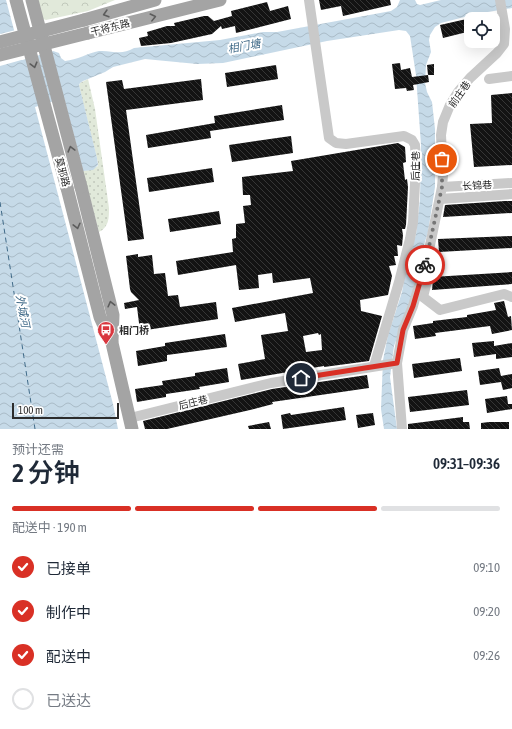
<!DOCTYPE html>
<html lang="zh">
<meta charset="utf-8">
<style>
body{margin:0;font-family:"Asap Condensed","Noto Sans SC",sans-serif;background:#f6f6f7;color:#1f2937;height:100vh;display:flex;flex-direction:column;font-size:15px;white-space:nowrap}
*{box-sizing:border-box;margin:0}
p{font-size:13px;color:#747a83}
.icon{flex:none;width:22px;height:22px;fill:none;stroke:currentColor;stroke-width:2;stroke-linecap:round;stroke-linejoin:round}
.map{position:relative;height:429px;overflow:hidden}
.drawer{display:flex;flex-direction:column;background:#fff;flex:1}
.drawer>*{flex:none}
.tools{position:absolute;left:464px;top:12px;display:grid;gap:8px}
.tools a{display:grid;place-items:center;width:36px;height:36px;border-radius:8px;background:#fff;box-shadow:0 4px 16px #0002;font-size:20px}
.scale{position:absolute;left:12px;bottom:10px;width:107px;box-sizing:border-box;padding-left:4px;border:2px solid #2c2c2c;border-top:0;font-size:11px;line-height:14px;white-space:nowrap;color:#2c2c2c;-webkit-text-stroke:3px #fff;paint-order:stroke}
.pin{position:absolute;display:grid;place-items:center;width:34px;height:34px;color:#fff;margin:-17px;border:2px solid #fff;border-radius:50%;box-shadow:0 1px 4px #0007}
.courier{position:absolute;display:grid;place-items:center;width:40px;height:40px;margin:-20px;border:3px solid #d93025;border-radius:50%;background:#fff;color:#222;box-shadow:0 1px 5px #0007}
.summary em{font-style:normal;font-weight:600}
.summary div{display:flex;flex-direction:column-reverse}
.summary{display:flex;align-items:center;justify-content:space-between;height:68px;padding:0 12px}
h1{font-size:26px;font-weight:600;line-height:30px}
.bar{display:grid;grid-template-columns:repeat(4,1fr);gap:6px 4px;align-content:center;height:48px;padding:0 12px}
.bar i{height:5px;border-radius:3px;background:#e0e1e3}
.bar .selected{background:#d93025}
.bar p{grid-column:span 4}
ol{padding:0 12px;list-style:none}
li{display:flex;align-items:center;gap:12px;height:44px}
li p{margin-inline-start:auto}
li .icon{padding:4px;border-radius:50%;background:#d93025;color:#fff;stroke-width:4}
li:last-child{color:#747a83}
li i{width:22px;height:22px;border:2px solid #e0e1e3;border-radius:50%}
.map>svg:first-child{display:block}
.grass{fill:url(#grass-dots)}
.forest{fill:url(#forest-crowns)}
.water{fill:url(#water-waves)}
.pier{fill:#fff}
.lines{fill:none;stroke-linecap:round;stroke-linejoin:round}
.ferry{stroke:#406a88;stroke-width:1;stroke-dasharray:5 4;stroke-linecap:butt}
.building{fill:url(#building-back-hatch);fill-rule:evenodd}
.minor{stroke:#c9c9c9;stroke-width:10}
.major{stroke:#a4a4a4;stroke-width:13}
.major-bridge{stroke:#a4a4a4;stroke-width:13}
.oneway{stroke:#5c5c5c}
.done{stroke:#767676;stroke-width:4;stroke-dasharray:0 7.2}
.route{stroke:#d93025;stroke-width:5}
.labels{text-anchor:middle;stroke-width:4;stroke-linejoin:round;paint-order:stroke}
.street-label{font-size:10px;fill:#2c2c2c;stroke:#fff}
.poi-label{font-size:10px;font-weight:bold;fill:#2c2c2c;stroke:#fff;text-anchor:start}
.water-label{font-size:11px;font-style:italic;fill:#406a88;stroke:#fff}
</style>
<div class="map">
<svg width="512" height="429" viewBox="0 0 512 429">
<defs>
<pattern id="grass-dots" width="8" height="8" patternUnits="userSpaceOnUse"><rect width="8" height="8" fill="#e1e9da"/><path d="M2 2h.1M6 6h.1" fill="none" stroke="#c1c8bb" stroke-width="1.8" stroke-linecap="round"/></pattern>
<pattern id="forest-crowns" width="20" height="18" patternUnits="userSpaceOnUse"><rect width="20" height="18" fill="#e1e9da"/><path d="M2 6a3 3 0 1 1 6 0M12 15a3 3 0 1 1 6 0" fill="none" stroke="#c1c8bb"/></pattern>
<pattern id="water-waves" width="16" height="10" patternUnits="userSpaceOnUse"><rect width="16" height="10" fill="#c6dae8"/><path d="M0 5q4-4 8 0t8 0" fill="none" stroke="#aabbc7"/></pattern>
<pattern id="building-back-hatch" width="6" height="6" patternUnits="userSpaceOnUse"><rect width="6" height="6" fill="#131313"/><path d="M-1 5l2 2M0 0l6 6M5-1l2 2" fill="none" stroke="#363636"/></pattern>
</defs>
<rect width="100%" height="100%" fill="#fff"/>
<!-- grass -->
<path class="grass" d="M88 79 95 109 109 208C109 218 109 227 99 232L83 171 89 170 98 166V163L79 86 80 83Z"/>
<!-- forest -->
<path class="forest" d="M36 0H115L88 11 46 20 43 19Z"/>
<!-- water -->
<path class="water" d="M0 0H6L22 60 53 51 59 53 61 58 65 61C77 60 88 53 99 51 112 50 121 56 134 48L220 40 263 32H277L391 11 397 7 400 0H415L417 4 420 5 441 0H512V8L476 14 441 23 435 27 430 35 429 40 431 52 426 65 425 83 427 92 432 102 435 129V187L428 232 419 261 411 301 394 346 390 377 397 429H384L381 409 383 360 388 335 402 292 405 274 416 234 420 199 421 145 416 75 410 36 406 31 399 30 327 41 223 63 197 64 145 59 113 67 105 72 83 81 80 83 79 85 97 158 98 165 93 170 83 171 64 98 35 107 113 404 118 429H0Z"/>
<!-- pier -->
<path class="pier" d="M16 30 24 57 53 49 57 50 0 66V34Z"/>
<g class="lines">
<!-- ferry -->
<path class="ferry" d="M0 202 35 429"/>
</g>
<!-- building -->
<g class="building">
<path d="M319 0H390L391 5 343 16 341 6 321 10Z"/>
<path d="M267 2 270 11 288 6 291 19 236 33 235 26 222 29 221 26 212 34 171 43 141 46 139 38 148 36 147 32 167 26H175L174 23 204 16H208L214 21 232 16 231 11Z"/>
<path d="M471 18V31L443 38 440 25Z"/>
<path d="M400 63 401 70 410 68 412 77 428 75 427 65 434 64V75H428L429 82 413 85 414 90 407 91 406 88 395 89 392 64Z"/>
<path d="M276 65 278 79 227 87 225 73Z"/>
<path d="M201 79 203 100 126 110 144 239 128 241 106 82 122 80 124 89Z"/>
<path d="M512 93V165L474 167 470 124 492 123 491 95Z"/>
<path d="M282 105 284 120 210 131 211 138 148 148 146 135 215 123 214 116Z"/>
<path d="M291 136 293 153 232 162 229 145Z"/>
<path d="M398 143 405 147 406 162 403 163 405 180 407 179 408 187 406 225 405 229H402L403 235 402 246 397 245 398 256H394L396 265 389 266 392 276 388 295 360 300 361 311 382 316 369 361 324 367V366L241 380 238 364 265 359 261 335 288 331 285 313 235 322 232 308 313 293 310 278 273 283 272 273 258 275 259 288 239 290 236 265 178 275 176 261 233 252 232 239 236 238V224L245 223 243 206 251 205 250 195H243L242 177 293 171 291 161ZM318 333 319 335 321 334 322 350 306 352 303 336Z"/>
<path d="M212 168 214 182 149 192 147 178Z"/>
<path d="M505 201H512V213L443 217 445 205Z"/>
<path d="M219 211 221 224 170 232 168 219Z"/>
<path d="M512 236V248L439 252 438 239Z"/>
<path d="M138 254V257L152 255 154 274 165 273 168 296 178 295 180 307 216 302 218 319 140 331 137 307 125 309 124 303 139 300 131 292 130 289 126 256Z"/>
<path d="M512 272V284L432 290 433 280 432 277Z"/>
<path d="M504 301 508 317 511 316 512 330 492 334 490 326 435 333 436 336 415 339 413 326 433 323V321L467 317V315L496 310 494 303Z"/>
<path d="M225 334 227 347 167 355V361L138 366 136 351 165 346V343Z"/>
<path d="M494 341V346L512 343V357L496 359V354L474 357 472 343Z"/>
<path d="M460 358 462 371 414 378 412 364Z"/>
<path d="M227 368 229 382 199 387 200 389 166 394V397L137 402 135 389 163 385 162 381 195 376V373Z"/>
<path d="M499 368 501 376 512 374V388L503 390 501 382 480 385 478 371Z"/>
<path d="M367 375 369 388 272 402 273 404 250 410 167 429H145L143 421 272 389Z"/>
<path d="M467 390 469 405 410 412 408 397Z"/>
<path d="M507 396 508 404H512V409L487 413 485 399Z"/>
<path d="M344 407 346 420 283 429 281 415 290 413 291 415Z"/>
<path d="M373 413 375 425 358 428 356 415Z"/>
<path d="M463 417V422H469L470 429H408V424Z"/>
<path d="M269 422 271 429H249L248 426Z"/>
<path d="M489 422H509V429H481V423Z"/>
</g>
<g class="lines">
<!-- minor -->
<g class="minor">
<path d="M309 0 329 138 336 143 346 144 404 136 412 140 415 145 416 164 413 222 410 239 399 282 374 366"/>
<path d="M489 79 512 76"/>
<path d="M442 187 512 183"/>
<path d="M440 199 512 194"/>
<path d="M427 281 423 297 440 310 504 294 512 297"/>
<path d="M130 418 271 383 397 363"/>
<path d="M402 429 397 363 403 330 413 306 429 250 442 187 443 175 441 135 443 122 450 105 458 92 470 78 497 53 504 44 505 29 500 0"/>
</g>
<!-- major -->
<g class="major">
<path d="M84 20 155 0"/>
<path d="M88 33 220 0"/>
<path d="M81 187 113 315 112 341"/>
<path d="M67 188 100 317 112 343 132 429"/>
</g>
<!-- major-bridge -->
<g class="major-bridge">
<path d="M16 0 67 188"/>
<path d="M32 0 81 187"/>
<path d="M0 42 84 20"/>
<path d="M0 55 88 33"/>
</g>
</g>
<!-- one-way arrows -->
<defs><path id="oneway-chevron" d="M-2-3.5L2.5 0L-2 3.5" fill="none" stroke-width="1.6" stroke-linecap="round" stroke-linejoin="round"/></defs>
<g class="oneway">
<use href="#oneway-chevron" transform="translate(106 14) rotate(164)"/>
<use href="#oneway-chevron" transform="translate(153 17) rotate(-14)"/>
<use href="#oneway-chevron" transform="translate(34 65) rotate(75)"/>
<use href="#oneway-chevron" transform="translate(71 149) rotate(-105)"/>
<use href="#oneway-chevron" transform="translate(77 226) rotate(76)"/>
<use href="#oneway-chevron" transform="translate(111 304) rotate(-104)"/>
</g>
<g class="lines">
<!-- done -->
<path class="done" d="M425 265 442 187V159"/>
<!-- route -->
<path class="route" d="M301 378 397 363 403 330 413 306 425 265"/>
</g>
<!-- icons -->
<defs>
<symbol id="bus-pin" viewBox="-11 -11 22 30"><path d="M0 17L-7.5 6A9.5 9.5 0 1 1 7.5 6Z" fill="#d9373f" stroke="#fff"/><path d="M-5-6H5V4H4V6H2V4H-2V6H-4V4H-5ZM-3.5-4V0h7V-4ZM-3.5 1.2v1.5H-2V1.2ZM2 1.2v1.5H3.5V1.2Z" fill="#fff"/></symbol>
</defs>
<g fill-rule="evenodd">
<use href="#bus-pin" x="96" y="320" width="20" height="27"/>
</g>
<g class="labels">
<!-- street labels -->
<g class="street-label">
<text transform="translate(110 27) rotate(-14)" y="4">干将东路</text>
<text transform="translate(459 94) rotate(-55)" y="4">前庄巷</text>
<text transform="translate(415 166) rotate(-90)" y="4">后庄巷</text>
<text transform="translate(63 172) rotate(75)" y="4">莫邪路</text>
<text transform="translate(477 185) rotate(-3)" y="4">长锦巷</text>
<text transform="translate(193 402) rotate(-14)" y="4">后庄巷</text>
</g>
<!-- poi labels -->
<g class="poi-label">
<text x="119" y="334">相门桥</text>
</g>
<!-- water labels -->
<g class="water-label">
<text transform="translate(244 46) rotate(-11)" y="4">相门塘</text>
<text transform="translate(23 311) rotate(79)" y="4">外城河</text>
</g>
</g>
</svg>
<div class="tools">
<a><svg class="icon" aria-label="locate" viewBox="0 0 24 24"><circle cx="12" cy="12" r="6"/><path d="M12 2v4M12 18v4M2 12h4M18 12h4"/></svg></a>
</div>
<div class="scale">100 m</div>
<div class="pin" style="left:442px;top:159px;background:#ea580c"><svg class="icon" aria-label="bag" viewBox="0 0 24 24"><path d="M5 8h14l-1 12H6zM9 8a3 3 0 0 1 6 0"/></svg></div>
<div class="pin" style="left:301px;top:378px;background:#1f2937"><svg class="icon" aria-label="home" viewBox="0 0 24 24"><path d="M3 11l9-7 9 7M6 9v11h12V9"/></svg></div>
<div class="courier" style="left:425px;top:265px"><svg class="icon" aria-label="bike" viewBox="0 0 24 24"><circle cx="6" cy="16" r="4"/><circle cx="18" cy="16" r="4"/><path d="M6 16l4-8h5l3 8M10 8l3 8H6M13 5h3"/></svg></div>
</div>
<section class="drawer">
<div class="summary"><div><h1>2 分钟</h1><p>预计还需</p></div><em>09:31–09:36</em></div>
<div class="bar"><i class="selected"></i><i class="selected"></i><i class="selected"></i><i></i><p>配送中 · 190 m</p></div>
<ol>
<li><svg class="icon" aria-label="check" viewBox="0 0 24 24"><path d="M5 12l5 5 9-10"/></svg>已接单<p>09:10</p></li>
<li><svg class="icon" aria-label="check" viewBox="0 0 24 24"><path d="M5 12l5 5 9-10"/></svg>制作中<p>09:20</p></li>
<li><svg class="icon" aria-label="check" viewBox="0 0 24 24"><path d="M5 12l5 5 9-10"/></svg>配送中<p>09:26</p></li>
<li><i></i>已送达</li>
</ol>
</section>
